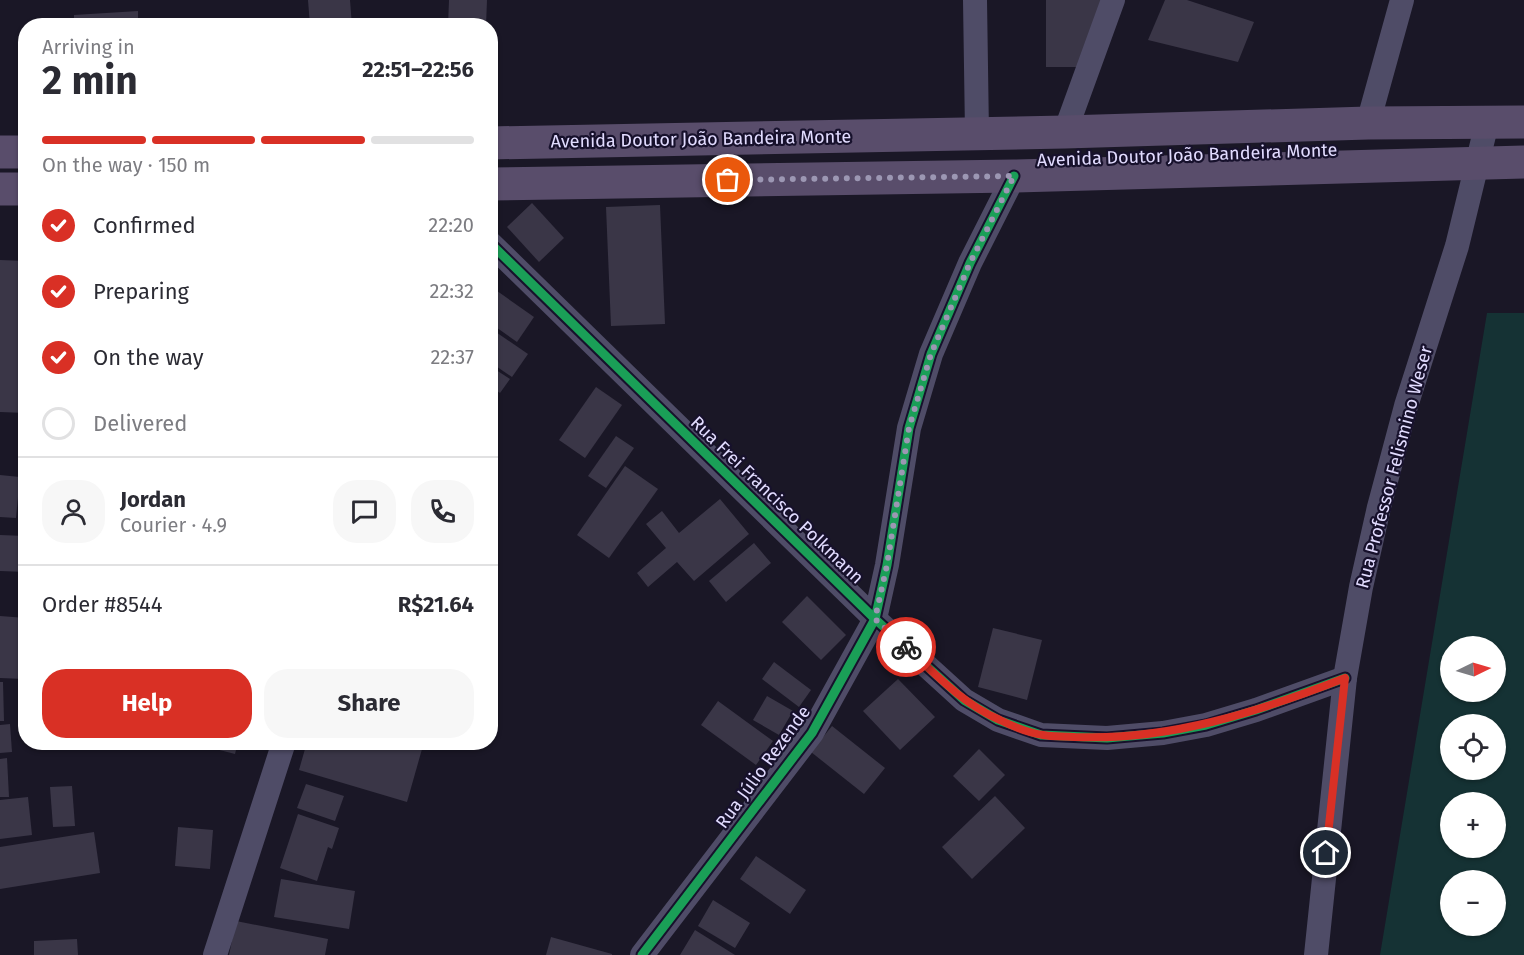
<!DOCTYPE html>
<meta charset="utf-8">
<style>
body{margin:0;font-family:"Fira Sans",sans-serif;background:#f7f7f7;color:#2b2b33;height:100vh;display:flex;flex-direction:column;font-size:22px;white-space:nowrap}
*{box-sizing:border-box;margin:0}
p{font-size:20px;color:#7c7c81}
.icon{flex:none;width:33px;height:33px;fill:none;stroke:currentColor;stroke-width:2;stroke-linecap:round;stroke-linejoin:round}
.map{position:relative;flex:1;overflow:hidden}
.drawer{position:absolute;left:18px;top:18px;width:480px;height:732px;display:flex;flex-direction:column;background:#fff;border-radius:24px;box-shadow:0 2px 4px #0004}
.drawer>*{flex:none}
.needle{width:39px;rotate:85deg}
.tools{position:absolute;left:1440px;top:636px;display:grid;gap:12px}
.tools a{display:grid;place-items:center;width:66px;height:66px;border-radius:50%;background:#fff;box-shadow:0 2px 4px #0004;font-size:30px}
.pin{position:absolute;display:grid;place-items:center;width:51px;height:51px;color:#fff;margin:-26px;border:3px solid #fff;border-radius:50%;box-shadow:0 2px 6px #0007}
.courier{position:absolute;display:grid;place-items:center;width:60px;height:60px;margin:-30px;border:4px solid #d93025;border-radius:50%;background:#fff;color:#222;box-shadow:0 2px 8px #0007}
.headline em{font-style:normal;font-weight:700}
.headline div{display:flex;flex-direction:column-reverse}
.headline{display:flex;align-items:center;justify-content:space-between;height:102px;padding:0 24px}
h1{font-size:39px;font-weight:700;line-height:45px}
.bar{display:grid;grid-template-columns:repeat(4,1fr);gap:9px 6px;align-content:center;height:72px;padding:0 24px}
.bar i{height:8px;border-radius:4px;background:#e1e1e2}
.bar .current{background:#d93025}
.bar p{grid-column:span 4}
.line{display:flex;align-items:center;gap:15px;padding:0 24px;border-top:2px solid #e1e1e2}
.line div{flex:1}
.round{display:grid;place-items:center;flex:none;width:63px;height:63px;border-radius:24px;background:#f7f7f7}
ol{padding:0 24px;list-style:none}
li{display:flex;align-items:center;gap:18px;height:66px}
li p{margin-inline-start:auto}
li .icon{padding:6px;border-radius:50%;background:#d93025;color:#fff;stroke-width:4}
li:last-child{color:#7c7c81}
li i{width:33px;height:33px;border:3px solid #e1e1e2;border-radius:50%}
.primary-button{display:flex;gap:12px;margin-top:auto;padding:12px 24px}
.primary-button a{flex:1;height:69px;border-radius:24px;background:#d93025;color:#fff;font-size:24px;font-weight:700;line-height:69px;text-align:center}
.primary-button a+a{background:#f7f7f7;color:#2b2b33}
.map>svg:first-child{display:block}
.green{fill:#153234;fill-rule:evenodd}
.building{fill:#3a3647}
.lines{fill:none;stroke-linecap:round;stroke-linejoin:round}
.street{stroke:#4f4c67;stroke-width:24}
.primary{stroke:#594d6b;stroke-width:33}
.cycleway-casing{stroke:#17112c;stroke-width:13}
.cycleway{stroke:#1a9f57;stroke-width:9}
.done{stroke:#9c97b3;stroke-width:6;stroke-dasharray:0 10.8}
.route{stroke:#d93025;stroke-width:8}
.labels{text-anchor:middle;stroke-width:4.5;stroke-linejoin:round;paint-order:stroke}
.street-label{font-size:18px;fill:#e2dcff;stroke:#17112c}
</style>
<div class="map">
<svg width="1524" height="955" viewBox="0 0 1524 955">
<rect width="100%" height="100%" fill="#1a1726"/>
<!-- green -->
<path class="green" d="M1487 313H1524V955H1380ZM1450 646H1496V692H1450ZM1450 724H1496V770H1450ZM1450 802H1496V848H1450ZM1450 880H1496V926H1450Z"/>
<!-- building -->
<g class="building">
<path d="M308 0H350L352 26H310Z"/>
<path d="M449 0H487L486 26H448Z"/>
<path d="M1046 0H1107L1086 67H1046Z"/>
<path d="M1165 0H1187L1254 22 1238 62 1148 40Z"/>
<path d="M138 11V26H74V15Z"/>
<path d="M532 203 564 238 539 262 507 227Z"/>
<path d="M660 205 665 324 611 326 606 207Z"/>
<path d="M0 260 26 261V413L0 412Z"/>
<path d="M490 286 534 317 517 342 490 323Z"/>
<path d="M490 328 528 354 512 377 490 362Z"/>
<path d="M490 366 510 379 500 393 490 386Z"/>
<path d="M596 387 622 405 585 458 559 440Z"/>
<path d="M490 403 497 407 490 416Z"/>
<path d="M616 436 634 448 606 488 588 476Z"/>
<path d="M625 466 658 489 609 558 577 535Z"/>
<path d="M0 475 20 477 16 518 0 517Z"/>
<path d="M720 499 749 534 694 581 677 562 648 587 637 573 666 548 646 524 662 511 679 533Z"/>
<path d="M0 535 26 536V572L0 571Z"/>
<path d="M754 543 771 563 726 602 709 581Z"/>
<path d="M807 596 846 635 821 660 782 622Z"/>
<path d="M0 616 26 618 24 679 0 678Z"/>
<path d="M993 628 1042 640 1027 700 978 687Z"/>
<path d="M774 662 811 690 799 707 762 679Z"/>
<path d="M898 679 935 717 900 750 863 711Z"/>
<path d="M0 682H3L4 721H0Z"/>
<path d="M767 696 793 711 779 735 753 720Z"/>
<path d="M718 701 773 741 756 765 701 725Z"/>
<path d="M10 724 12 752 0 753V725Z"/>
<path d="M832 726 885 768 864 794 811 752Z"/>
<path d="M205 742H238L235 754 204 746Z"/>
<path d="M307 742H424L407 802 299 770Z"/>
<path d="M979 749 1005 775 979 801 953 776Z"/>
<path d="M7 758 9 797H0V759Z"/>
<path d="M306 784 344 796 335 821 297 808Z"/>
<path d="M72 786 75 826 53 827 50 787Z"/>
<path d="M995 796 1025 828 972 879 942 847Z"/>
<path d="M28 797 32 835 0 839V800Z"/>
<path d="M298 814 339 828 332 849 328 847 317 881 280 868Z"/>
<path d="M178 827 213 830 210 869 175 866Z"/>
<path d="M94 832 100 873 0 889V847Z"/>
<path d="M756 856 806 890 790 914 740 879Z"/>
<path d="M281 879 355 891 349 929 274 917Z"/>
<path d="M713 900 750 923 735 948 698 926Z"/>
<path d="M236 921 328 939 325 955H229Z"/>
<path d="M695 930 735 955H680Z"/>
<path d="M551 937 612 954V955H546Z"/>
<path d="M77 939 78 955H34V941Z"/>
</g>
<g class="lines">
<!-- street -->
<g class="street">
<path d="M975 0 977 133"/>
<path d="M1368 123 1402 0"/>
<path d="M1065 132 1113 0"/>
<path d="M490 243 875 619 964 700 998 720 1041 735 1107 738 1163 733 1206 725 1256 710 1345 678"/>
<path d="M215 955 284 742"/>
<path d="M642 955 812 733 875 619 887 565 909 428 931 354 970 263 1014 176"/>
<path d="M1316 955 1345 678 1361 587 1379 507 1406 406 1457 246 1487 123"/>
</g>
<!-- primary -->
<g class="primary">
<path d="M490 143 1065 132 1368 123 1524 122"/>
<path d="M0 152H26"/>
<path d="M490 184 1014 176 1524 162"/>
<path d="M0 189H26"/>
</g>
<defs>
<g id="cycleway">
<path d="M490 243 875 619 964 700 998 720 1041 735 1107 738 1163 733 1206 725 1256 710 1345 678"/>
<path d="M642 955 812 733 875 619 887 565 909 428 931 354 970 263 1014 176"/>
</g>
</defs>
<!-- cycleway casing -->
<use href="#cycleway" class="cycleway-casing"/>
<!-- cycleway -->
<use href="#cycleway" class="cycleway"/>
</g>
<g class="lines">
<!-- done -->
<path class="done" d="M728 180 1014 176 970 263 931 354 909 428 887 565 875 619 906 647"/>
<!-- route -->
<path class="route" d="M906 647C935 674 963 704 1000 720 1012 726 1029 733 1043 735 1053 737 1064 736 1075 737 1169 741 1258 712 1345 678L1326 853"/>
</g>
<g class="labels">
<!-- street labels -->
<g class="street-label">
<text transform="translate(701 139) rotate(-1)" y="6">Avenida Doutor João Bandeira Monte</text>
<text transform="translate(1187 155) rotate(-2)" y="6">Avenida Doutor João Bandeira Monte</text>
<text transform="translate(1394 467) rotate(-75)" y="6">Rua Professor Felismino Weser</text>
<text transform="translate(777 500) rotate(44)" y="6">Rua Frei Francisco Polkmann</text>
<text transform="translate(763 767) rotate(-54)" y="6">Rua Júlio Rezende</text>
</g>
</g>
</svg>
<div class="tools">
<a><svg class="needle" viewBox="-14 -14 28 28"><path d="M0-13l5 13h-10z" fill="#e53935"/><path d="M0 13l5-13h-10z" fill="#7c7c81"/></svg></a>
<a><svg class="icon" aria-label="locate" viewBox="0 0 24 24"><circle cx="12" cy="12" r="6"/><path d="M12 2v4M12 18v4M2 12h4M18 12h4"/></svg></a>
<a>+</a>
<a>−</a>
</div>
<div class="pin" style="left:728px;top:180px;background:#ea580c"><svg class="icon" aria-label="bag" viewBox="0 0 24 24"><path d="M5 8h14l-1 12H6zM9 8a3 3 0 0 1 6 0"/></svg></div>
<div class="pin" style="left:1326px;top:853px;background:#1f2937"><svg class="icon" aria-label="home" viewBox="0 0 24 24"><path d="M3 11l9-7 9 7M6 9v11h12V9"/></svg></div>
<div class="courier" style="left:906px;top:647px"><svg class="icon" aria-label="bike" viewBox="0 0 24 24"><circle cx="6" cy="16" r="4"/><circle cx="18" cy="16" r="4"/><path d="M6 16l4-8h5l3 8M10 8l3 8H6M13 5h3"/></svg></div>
<section class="drawer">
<div class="headline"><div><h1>2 min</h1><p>Arriving in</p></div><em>22:51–22:56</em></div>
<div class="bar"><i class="current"></i><i class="current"></i><i class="current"></i><i></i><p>On the way · 150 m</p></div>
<ol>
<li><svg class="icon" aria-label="check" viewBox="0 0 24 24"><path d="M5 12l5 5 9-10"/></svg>Confirmed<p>22:20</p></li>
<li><svg class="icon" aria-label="check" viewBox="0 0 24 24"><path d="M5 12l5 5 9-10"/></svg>Preparing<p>22:32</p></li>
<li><svg class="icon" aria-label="check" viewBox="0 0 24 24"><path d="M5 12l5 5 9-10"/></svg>On the way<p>22:37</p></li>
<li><i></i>Delivered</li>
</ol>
<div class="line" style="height:108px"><a class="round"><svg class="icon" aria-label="person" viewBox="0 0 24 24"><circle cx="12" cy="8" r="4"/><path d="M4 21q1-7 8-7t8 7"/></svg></a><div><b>Jordan</b><p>Courier · 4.9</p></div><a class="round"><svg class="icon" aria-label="chat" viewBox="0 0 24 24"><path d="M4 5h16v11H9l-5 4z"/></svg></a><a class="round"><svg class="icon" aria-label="phone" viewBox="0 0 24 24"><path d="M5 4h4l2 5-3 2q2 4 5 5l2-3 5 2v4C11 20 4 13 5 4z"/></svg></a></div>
<div class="line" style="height:78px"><div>Order #8544</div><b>R$21.64</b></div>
<div class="primary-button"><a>Help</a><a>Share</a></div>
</section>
</div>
